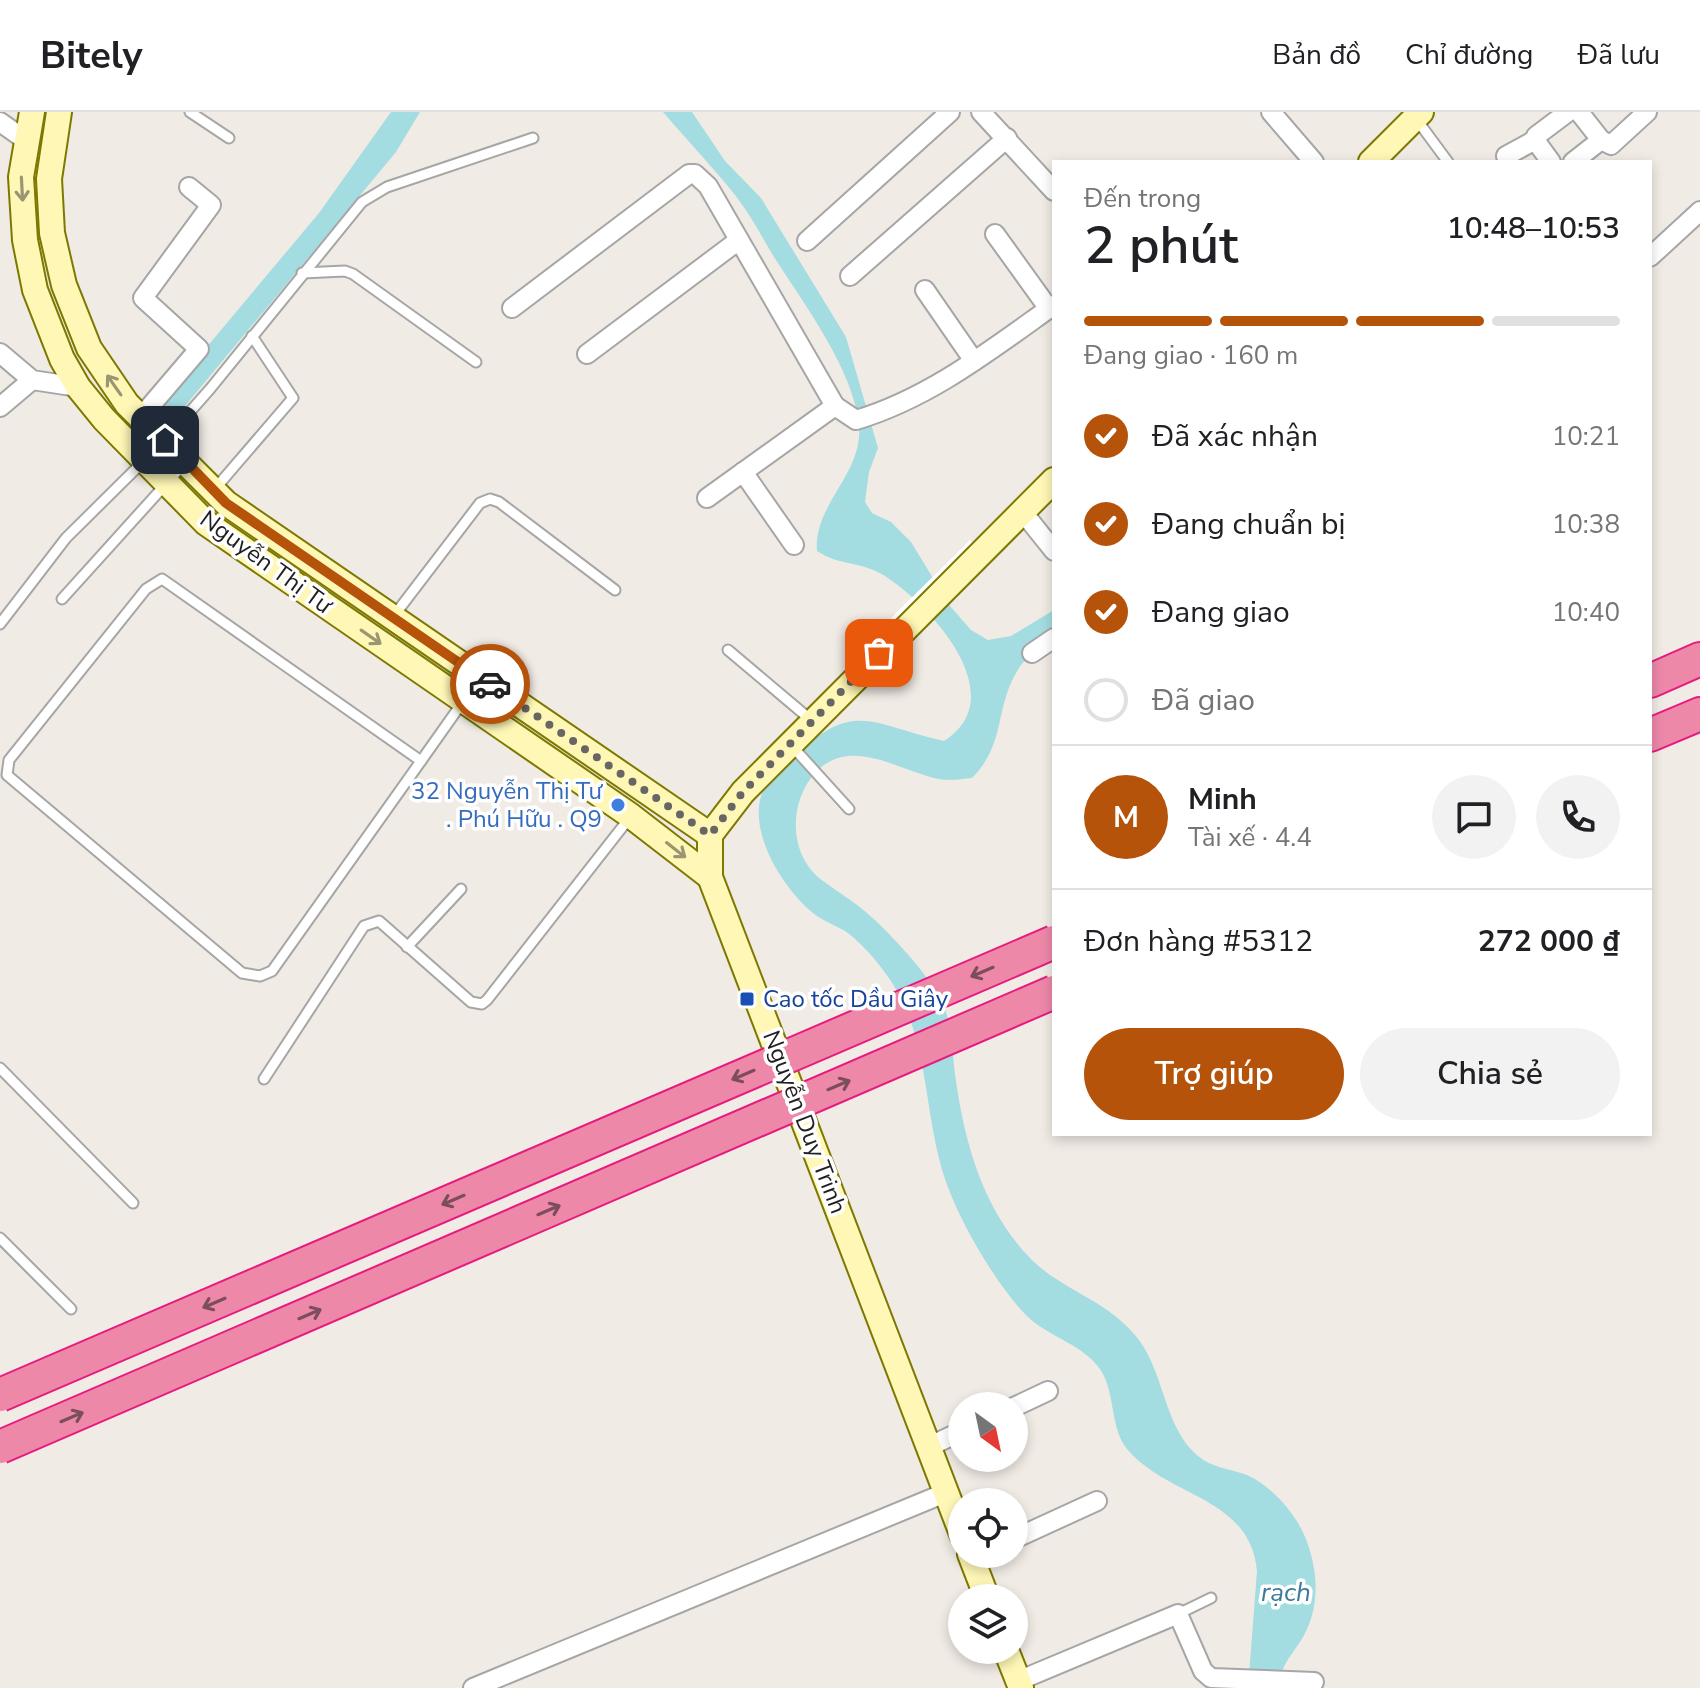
<!DOCTYPE html>
<html lang="vi">
<meta charset="utf-8">
<style>
body{margin:0;font-family:"Nunito Sans",sans-serif;background:#f2f2f2;color:#202124;height:100vh;display:flex;flex-direction:column;font-size:30px;white-space:nowrap}
*{box-sizing:border-box;margin:0}
p{font-size:26px;color:#757577}
.icon{flex:none;width:44px;height:44px;fill:none;stroke:currentColor;stroke-width:2;stroke-linecap:round;stroke-linejoin:round}
.map{position:relative;flex:1;overflow:hidden}
.drawer{position:absolute;left:1052px;top:48px;width:600px;height:976px;display:flex;flex-direction:column;background:#fff;border-radius:0px;box-shadow:0 4px 12px #0003}
.drawer>*{flex:none}
.needle{width:52px;rotate:147deg}
.buttons{position:absolute;left:948px;top:1280px;display:grid;gap:16px}
.buttons a{display:grid;place-items:center;width:80px;height:80px;border-radius:50%;background:#fff;box-shadow:0 4px 12px #0003;font-size:40px}
.pin{position:absolute;display:grid;place-items:center;width:68px;height:68px;color:#fff;margin:-34px;border-radius:16px;box-shadow:0 4px 12px #0006}
.courier{position:absolute;display:grid;place-items:center;width:80px;height:80px;margin:-40px;border:6px solid #b45309;border-radius:50%;background:#fff;color:#222;box-shadow:0 2px 10px #0007}
.head em{font-style:normal;font-weight:600}
.head div{display:flex;flex-direction:column-reverse}
.head{display:flex;align-items:center;justify-content:space-between;height:136px;padding:0 32px}
h1{font-size:52px;font-weight:600;line-height:60px}
.bar{display:grid;grid-template-columns:repeat(4,1fr);gap:12px 8px;align-content:center;height:96px;padding:0 32px}
.bar i{height:10px;border-radius:6px;background:#e0e0e0}
.bar .on{background:#b45309}
.bar p{grid-column:span 4}
.line{display:flex;align-items:center;gap:20px;padding:0 32px;border-top:2px solid #e0e0e0}
.line div{flex:1}
.round{display:grid;place-items:center;flex:none;width:84px;height:84px;border-radius:42px;background:#f2f2f2}
ol{padding:0 32px;list-style:none}
li{display:flex;align-items:center;gap:24px;height:88px}
li p{margin-inline-start:auto}
li .icon{padding:8px;border-radius:50%;background:#b45309;color:#fff;stroke-width:4}
li:last-child{color:#757577}
li i{width:44px;height:44px;border:4px solid #e0e0e0;border-radius:50%}
.primary-button{display:flex;gap:16px;margin-top:auto;padding:16px 32px}
.primary-button a{flex:1;height:92px;border-radius:48px;background:#b45309;color:#fff;font-size:32px;font-weight:600;line-height:92px;text-align:center}
.primary-button a+a{background:#f2f2f2;color:#202124}
header{display:flex;align-items:center;gap:48px;box-sizing:border-box;height:112px;padding:0 40px;background:#fff;border-bottom:2px solid #e0e0e0}
header strong{font-size:38px}
nav{display:flex;gap:44px;margin-inline-start:auto;font-size:28px}
.map>svg:first-child{display:block}
.water{fill:#a3dce1}
.pier{fill:#fff}
.lines{fill:none;stroke-linecap:round;stroke-linejoin:round}
.lane-casing{stroke:#a6a6a6;stroke-width:13}
.street-casing{stroke:#a6a6a6;stroke-width:22}
.secondary-casing{stroke:#7d7800;stroke-width:28}
.highway-casing{stroke:#e71a7e;stroke-width:36}
.lane{stroke:#fff;stroke-width:9}
.street{stroke:#fff;stroke-width:18}
.secondary{stroke:#fef7b6;stroke-width:24}
.highway{stroke:#ed88a9;stroke-width:32}
.highway-bridge-casing{stroke:#e71a7e;stroke-width:36;stroke-linecap:butt}
.highway-bridge{stroke:#ed88a9;stroke-width:32}
.oneway{stroke:#9a9672}
.oneway2{stroke:#7c4e5d}
.done{stroke:#686664;stroke-width:8;stroke-dasharray:0 14.4}
.route{stroke:#b45309;stroke-width:10}
.shop-dot{fill:#3f7fe0;stroke:#fff;stroke-width:3}
.transit-dot{fill:#1a4fb4;stroke:#fff;stroke-width:3}
.labels{text-anchor:middle;stroke-width:7;stroke-linejoin:round;paint-order:stroke}
.street-label{font-size:24px;fill:#1f1f1f;stroke:#fff}
.shop-label{font-size:24px;fill:#366cbe;stroke:#fff;text-anchor:end}
.transit-label{font-size:24px;fill:#164399;stroke:#fff;text-anchor:start}
.water-label{font-size:26px;font-style:italic;fill:#3d7b9d;stroke:#fff}
</style>
<header>
<strong>Bitely</strong>
<nav><a>Bản đồ</a><a>Chỉ đường</a><a>Đã lưu</a></nav>
</header>
<div class="map">
<svg width="1700" height="1576" viewBox="0 0 1700 1576">
<rect width="100%" height="100%" fill="#f1ebe5"/>
<!-- water -->
<g class="water">
<path d="M391 0H420L396 40 166 317 149 304 319 101Z"/>
<path d="M663 0H692L725 49 761 86 846 225 878 336 869 360 865 390 872 401 891 410 911 430 950 494 971 518 988 528 1011 524 1054 498V522C1039 535 1024 545 1015 563 995 599 1005 633 972 666 962 667 950 669 939 667 901 660 851 623 816 660 789 689 788 740 819 766 835 778 852 788 867 801 890 821 920 854 936 879 953 904 951 933 955 962 964 1029 982 1096 1030 1146 1061 1178 1105 1187 1135 1223 1165 1258 1163 1315 1198 1344 1212 1356 1231 1357 1247 1363 1272 1374 1298 1404 1307 1430 1319 1463 1320 1499 1300 1530 1289 1546 1280 1556 1278 1576H1248L1257 1459C1250 1384 1168 1386 1127 1337 1108 1313 1117 1275 1096 1252 1078 1231 1046 1223 1027 1204 998 1175 962 1114 948 1075 925 1015 930 946 902 888 891 866 873 843 854 826 843 815 825 811 813 801 781 775 739 708 769 668 775 661 784 654 791 647 854 587 867 611 944 629 1014 584 931 494 885 464 862 449 839 454 817 439 813 393 863 362 859 314 854 258 804 192 774 145 762 125 750 102 735 83 712 54 687 28 663 0Z"/>
</g>
<!-- pier -->
<path class="pier" d="M970 428 984 443 905 521 890 507Z"/>
<g class="lines">
<defs>
<g id="lane">
<path d="M190 0 229 26"/>
<path d="M1417 8 1448 50"/>
<path d="M302 161 345 159 353 162 476 250"/>
<path d="M214 378 293 286 252 224"/>
<path d="M162 467 421 649 272 859 260 864 242 861 7 663 9 648 146 477Z"/>
<path d="M62 487 184 352"/>
<path d="M393 505 480 391 490 387 499 390 615 478"/>
<path d="M0 512 66 426 165 328 210 277 362 90 387 75 533 26"/>
<path d="M728 538 811 608"/>
<path d="M792 634 849 697"/>
<path d="M421 649 462 591"/>
<path d="M407 835 461 777"/>
<path d="M0 956 133 1091"/>
<path d="M264 967 364 814 379 809 471 890 482 892 487 888 631 704"/>
<path d="M0 1126 71 1197"/>
<path d="M1178 1502 1211 1486"/>
</g>
<g id="street">
<path d="M981 0 1054 79"/>
<path d="M1271 0 1314 50"/>
<path d="M1579 0 1601 28 1611 33 1647 0"/>
<path d="M0 10 27 29"/>
<path d="M1506 44 1535 28"/>
<path d="M1551 50 1535 28 1536 24 1568 0"/>
<path d="M1573 50 1601 28"/>
<path d="M995 122 1049 197"/>
<path d="M807 129 950 0"/>
<path d="M1650 145 1700 99"/>
<path d="M850 164 1007 26"/>
<path d="M925 178 974 249"/>
<path d="M512 196 689 62H695L708 74 835 294"/>
<path d="M0 241 32 268 78 275"/>
<path d="M587 242 739 128"/>
<path d="M0 295 32 268"/>
<path d="M141 305 199 237 143 186 211 93 189 75"/>
<path d="M743 360 794 433"/>
<path d="M707 386 835 294 856 308C930 286 992 237 1054 193"/>
<path d="M1022 399 1054 439"/>
<path d="M1032 541 1054 526"/>
<path d="M1014 1295 1048 1279"/>
<path d="M928 1335 962 1319"/>
<path d="M1014 1427 1097 1389"/>
<path d="M1018 1569 1178 1502 1203 1559 1211 1566 1314 1570"/>
<path d="M473 1576 945 1381"/>
</g>
<g id="secondary">
<path d="M32 0 21 65 25 128 35 178 62 247 78 275 104 307 206 411 631 704 710 765"/>
<path d="M59 0 49 67 52 121 64 173 89 236 127 292 226 391 710 723"/>
<path d="M1371 50 1421 0"/>
<path d="M962 1422 710 765V723L743 680 1054 368"/>
<path d="M970 1442 987 1486"/>
<path d="M1006 1538 1021 1576"/>
</g>
<g id="highway">
<path d="M1650 569 1700 547"/>
<path d="M1650 623 1700 602"/>
</g>
</defs>
<!-- lane casing -->
<use href="#lane" class="lane-casing"/>
<!-- street casing -->
<use href="#street" class="street-casing"/>
<!-- secondary casing -->
<use href="#secondary" class="secondary-casing"/>
<!-- highway casing -->
<use href="#highway" class="highway-casing"/>
<!-- lane -->
<use href="#lane" class="lane"/>
<!-- street -->
<use href="#street" class="street"/>
<!-- secondary -->
<use href="#secondary" class="secondary"/>
<!-- highway -->
<use href="#highway" class="highway"/>
<defs>
<g id="highway-bridge">
<path d="M0 1283 1054 830"/>
<path d="M0 1335 1054 880"/>
</g>
</defs>
<!-- highway-bridge casing -->
<use href="#highway-bridge" class="highway-bridge-casing"/>
<!-- highway-bridge -->
<use href="#highway-bridge" class="highway-bridge"/>
</g>
<!-- one-way arrows -->
<defs><path id="oneway-shaft" d="M-6 0H5M1.5-3L5.5 0L1.5 3" fill="none" stroke-width="1.6" stroke-linecap="round" stroke-linejoin="round" transform="scale(2)"/></defs>
<g class="oneway">
<use href="#oneway-shaft" transform="translate(22 77) rotate(87)"/>
<use href="#oneway-shaft" transform="translate(114 273) rotate(-125)"/>
<use href="#oneway-shaft" transform="translate(371 525) rotate(35)"/>
<use href="#oneway-shaft" transform="translate(676 738) rotate(38)"/>
</g>
<g class="oneway2">
<use href="#oneway-shaft" transform="translate(982 860) rotate(157)"/>
<use href="#oneway-shaft" transform="translate(743 963) rotate(157)"/>
<use href="#oneway-shaft" transform="translate(839 973) rotate(-23)"/>
<use href="#oneway-shaft" transform="translate(453 1088) rotate(157)"/>
<use href="#oneway-shaft" transform="translate(549 1098) rotate(-23)"/>
<use href="#oneway-shaft" transform="translate(214 1191) rotate(157)"/>
<use href="#oneway-shaft" transform="translate(310 1202) rotate(-23)"/>
<use href="#oneway-shaft" transform="translate(72 1305) rotate(-23)"/>
</g>
<g class="lines">
<!-- done -->
<path class="done" d="M490 572 710 723 743 680 879 541"/>
<!-- route -->
<path class="route" d="M165 328 226 391 490 572"/>
</g>
<!-- markers -->
<circle class="shop-dot" cx="618" cy="693" r="8"/>
<rect class="transit-dot" x="739" y="879" width="16" height="16" rx="4"/>
<g class="labels">
<!-- street labels -->
<g class="street-label">
<text transform="translate(266 450) rotate(36)" y="8">Nguyễn Thị Tư</text>
<text transform="translate(805 1010) rotate(69)" y="8">Nguyễn Duy Trinh</text>
</g>
<!-- shop labels -->
<g class="shop-label">
<text x="602" y="687">32 Nguyễn Thị Tư<tspan x="602" dy="28">. Phú Hữu . Q9</tspan></text>
</g>
<!-- transit labels -->
<g class="transit-label">
<text x="763" y="895">Cao tốc Dầu Giây</text>
</g>
<!-- water labels -->
<g class="water-label">
<text x="1286" y="1489">rạch</text>
</g>
</g>
</svg>
<div class="buttons">
<a><svg class="needle" viewBox="-14 -14 28 28"><path d="M0-13l5 13h-10z" fill="#e53935"/><path d="M0 13l5-13h-10z" fill="#757577"/></svg></a>
<a><svg class="icon" aria-label="locate" viewBox="0 0 24 24"><circle cx="12" cy="12" r="6"/><path d="M12 2v4M12 18v4M2 12h4M18 12h4"/></svg></a>
<a><svg class="icon" aria-label="layers" viewBox="0 0 24 24"><path d="M12 4l9 5-9 5-9-5zM3 14l9 5 9-5"/></svg></a>
</div>
<div class="pin" style="left:879px;top:541px;background:#ea580c"><svg class="icon" aria-label="bag" viewBox="0 0 24 24"><path d="M5 8h14l-1 12H6zM9 8a3 3 0 0 1 6 0"/></svg></div>
<div class="pin" style="left:165px;top:328px;background:#1f2937"><svg class="icon" aria-label="home" viewBox="0 0 24 24"><path d="M3 11l9-7 9 7M6 9v11h12V9"/></svg></div>
<div class="courier" style="left:490px;top:572px"><svg class="icon" aria-label="car" viewBox="0 0 24 24"><path d="M5 17H2v-5l4-1 3-4h7l3 4 3 1v5h-3M9 17h6M6 11h13"/><circle cx="7" cy="17" r="2"/><circle cx="17" cy="17" r="2"/></svg></div>
<section class="drawer">
<div class="head"><div><h1>2 phút</h1><p>Đến trong</p></div><em>10:48–10:53</em></div>
<div class="bar"><i class="on"></i><i class="on"></i><i class="on"></i><i></i><p>Đang giao · 160 m</p></div>
<ol>
<li><svg class="icon" aria-label="check" viewBox="0 0 24 24"><path d="M5 12l5 5 9-10"/></svg>Đã xác nhận<p>10:21</p></li>
<li><svg class="icon" aria-label="check" viewBox="0 0 24 24"><path d="M5 12l5 5 9-10"/></svg>Đang chuẩn bị<p>10:38</p></li>
<li><svg class="icon" aria-label="check" viewBox="0 0 24 24"><path d="M5 12l5 5 9-10"/></svg>Đang giao<p>10:40</p></li>
<li><i></i>Đã giao</li>
</ol>
<div class="line" style="height:144px"><b class="round" style="background:#b45309;color:#fff">M</b><div><b>Minh</b><p>Tài xế · 4.4</p></div><a class="round"><svg class="icon" aria-label="chat" viewBox="0 0 24 24"><path d="M4 5h16v11H9l-5 4z"/></svg></a><a class="round"><svg class="icon" aria-label="phone" viewBox="0 0 24 24"><path d="M5 4h4l2 5-3 2q2 4 5 5l2-3 5 2v4C11 20 4 13 5 4z"/></svg></a></div>
<div class="line" style="height:104px"><div>Đơn hàng #5312</div><b>272 000 ₫</b></div>
<div class="primary-button"><a>Trợ giúp</a><a>Chia sẻ</a></div>
</section>
</div>
